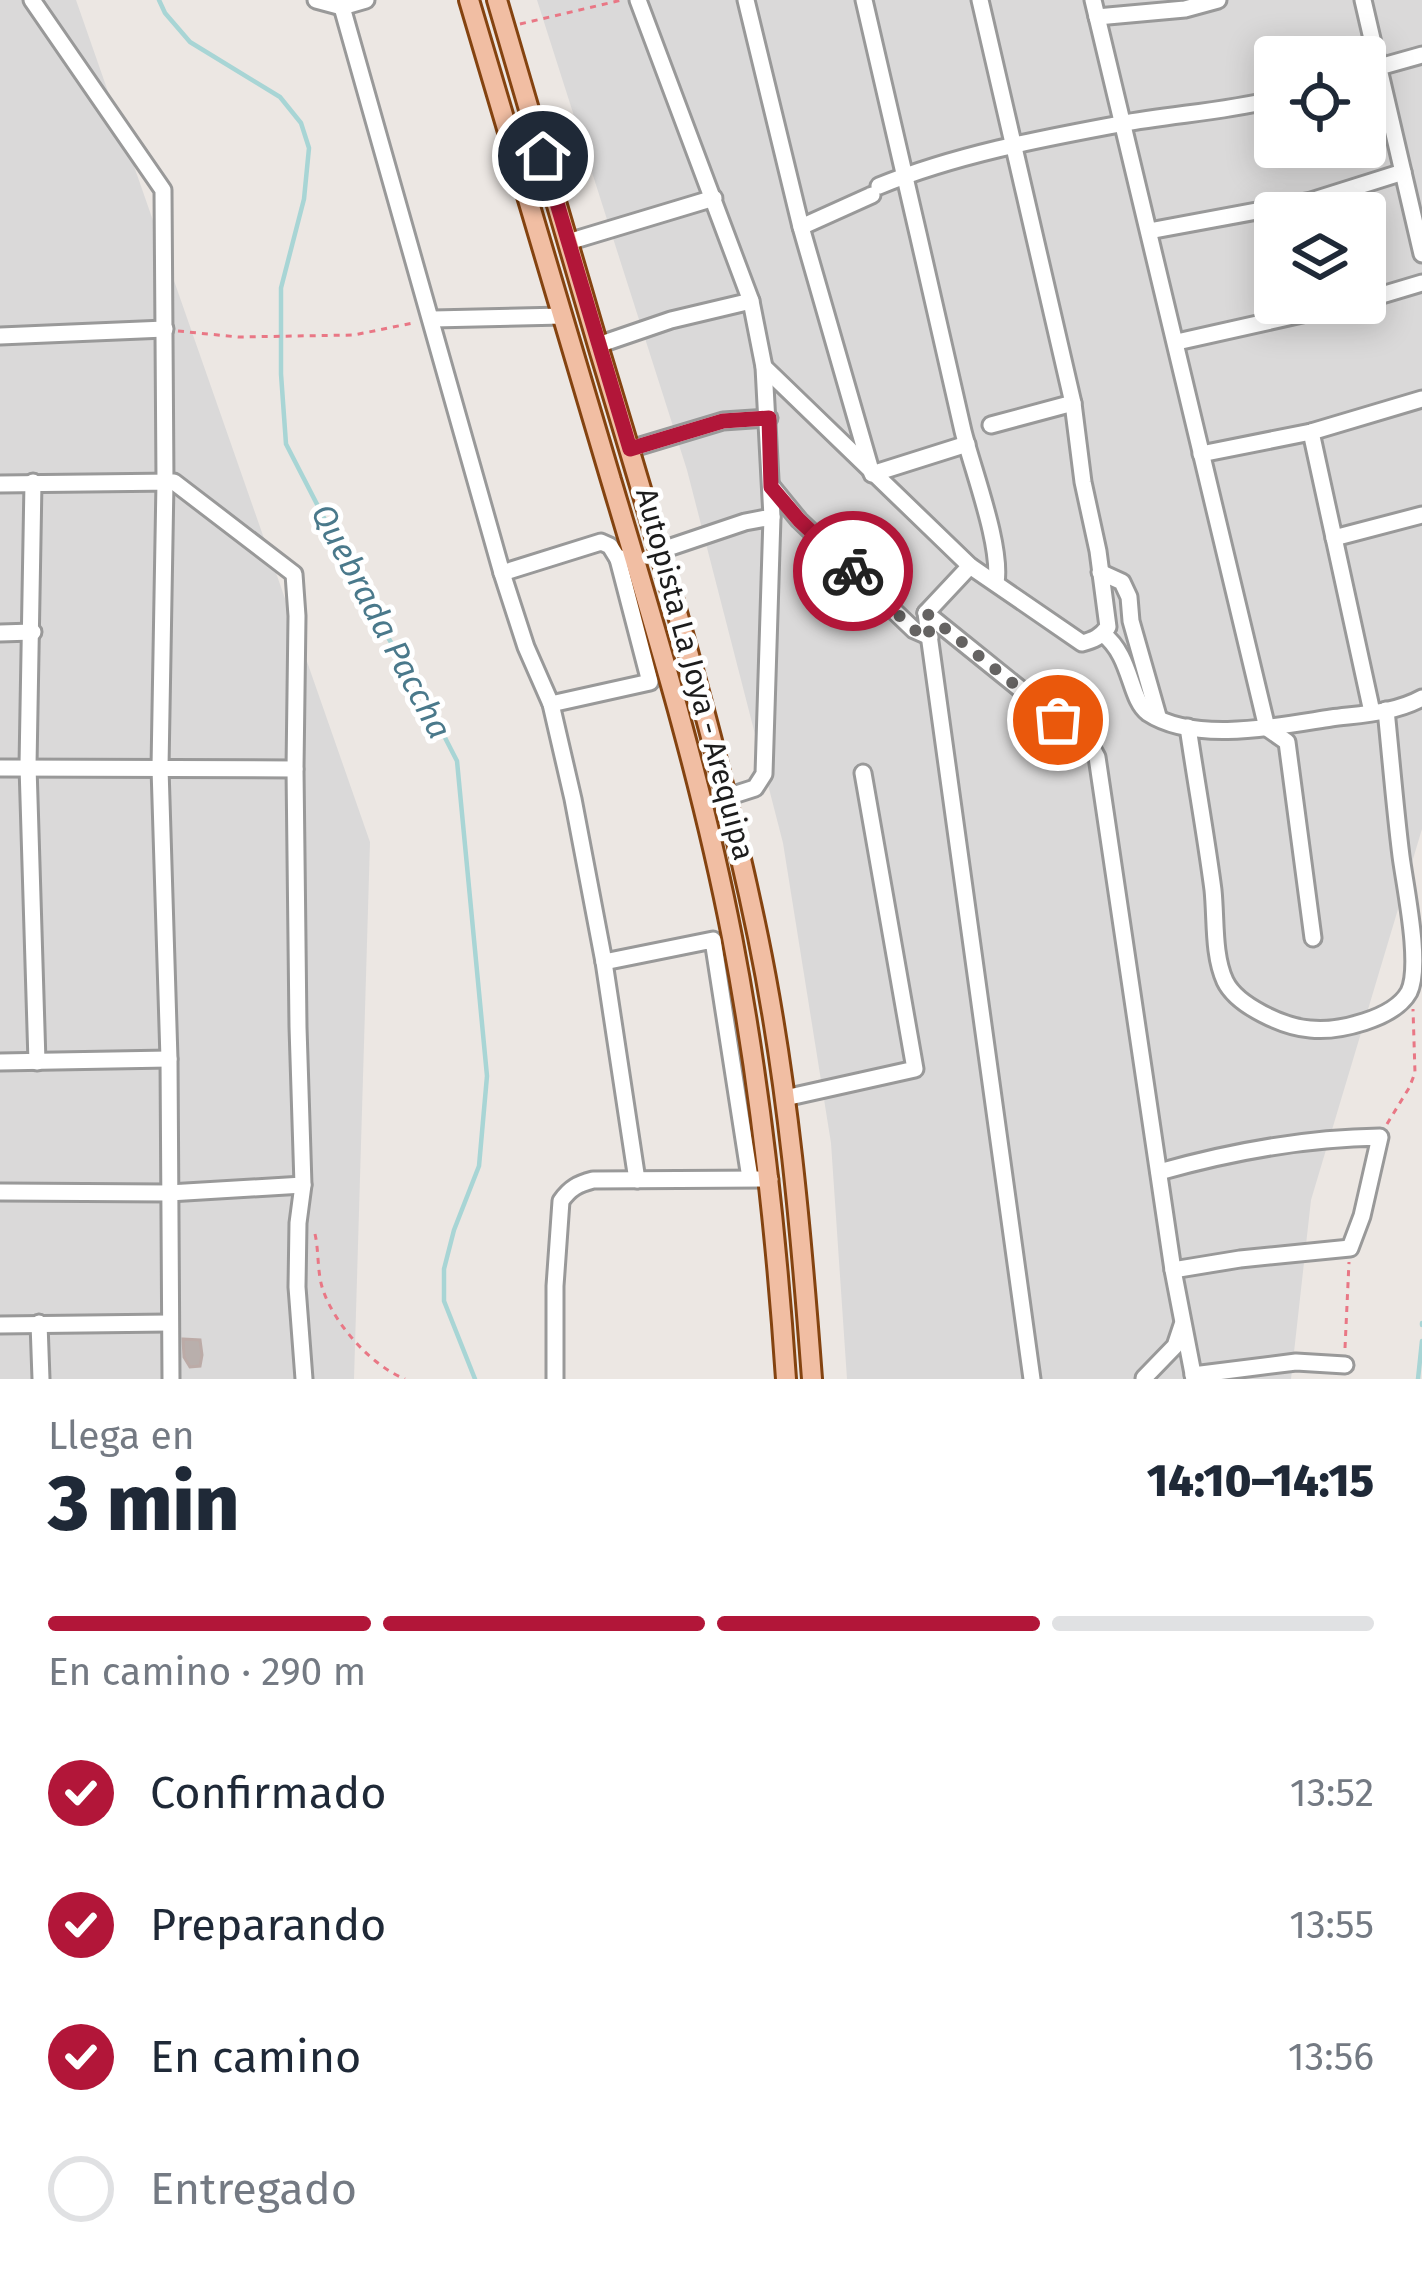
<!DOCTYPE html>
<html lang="es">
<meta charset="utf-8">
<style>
body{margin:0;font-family:"Fira Sans",sans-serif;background:#f2f2f3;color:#1f2937;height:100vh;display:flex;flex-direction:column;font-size:45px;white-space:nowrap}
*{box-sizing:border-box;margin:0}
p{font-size:39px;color:#747a83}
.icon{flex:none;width:66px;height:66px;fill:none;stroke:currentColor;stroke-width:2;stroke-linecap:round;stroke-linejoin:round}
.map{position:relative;height:1379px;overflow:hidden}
.sheet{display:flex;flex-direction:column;background:#fff;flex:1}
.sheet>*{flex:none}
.fabs{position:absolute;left:1254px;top:36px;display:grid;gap:24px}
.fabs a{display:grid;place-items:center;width:132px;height:132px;border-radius:12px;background:#fff;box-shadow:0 6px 30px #0003;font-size:60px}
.pin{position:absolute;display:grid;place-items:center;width:102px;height:102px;color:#fff;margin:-51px;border:6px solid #fff;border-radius:50%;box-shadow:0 3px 12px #0007}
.courier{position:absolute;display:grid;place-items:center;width:120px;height:120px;margin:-60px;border:9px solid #b21639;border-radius:50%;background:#fff;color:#222;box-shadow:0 3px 15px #0007}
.head em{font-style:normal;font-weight:800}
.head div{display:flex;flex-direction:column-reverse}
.head{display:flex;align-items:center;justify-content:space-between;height:204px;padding:0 48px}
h1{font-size:78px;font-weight:800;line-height:90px}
.bar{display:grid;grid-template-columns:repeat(4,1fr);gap:18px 12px;align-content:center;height:144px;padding:0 48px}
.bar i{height:15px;border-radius:9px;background:#e0e1e3}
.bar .on{background:#b21639}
.bar p{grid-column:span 4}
ol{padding:0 48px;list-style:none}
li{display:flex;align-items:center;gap:36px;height:132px}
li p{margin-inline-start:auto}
li .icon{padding:12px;border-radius:50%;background:#b21639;color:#fff;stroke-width:4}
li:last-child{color:#747a83}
li i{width:66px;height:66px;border:6px solid #e0e1e3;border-radius:50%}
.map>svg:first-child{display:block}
.residential{fill:#dad9d9;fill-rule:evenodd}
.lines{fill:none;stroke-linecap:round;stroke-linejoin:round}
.stream{stroke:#a8d5d5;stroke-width:4.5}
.building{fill:#b9afac;stroke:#bcaba7;stroke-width:3}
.minor-casing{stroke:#999;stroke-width:21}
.major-casing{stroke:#844310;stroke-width:24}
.path{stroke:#e97785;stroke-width:3;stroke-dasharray:6 6;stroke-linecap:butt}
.minor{stroke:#fff;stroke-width:15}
.major{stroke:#f1bea3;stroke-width:18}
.done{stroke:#656362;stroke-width:12;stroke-dasharray:0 21.6}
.route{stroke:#b21639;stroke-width:15}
.labels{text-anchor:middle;stroke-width:10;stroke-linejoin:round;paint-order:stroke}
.street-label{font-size:30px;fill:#1c1c1c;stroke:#fff}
.water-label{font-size:33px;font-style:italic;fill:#4a798b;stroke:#fff}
</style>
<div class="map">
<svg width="1422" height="1379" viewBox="0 0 1422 1379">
<rect width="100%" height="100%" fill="#ece7e3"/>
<!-- residential -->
<g class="residential">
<path d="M0 0H76L370 842 354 1379H0Z"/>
<path d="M537 0H1422V829L1311 1200 1291 1379H847L831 1143 783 843 687 470ZM1275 57H1365V147H1275ZM1275 213H1365V303H1275Z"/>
</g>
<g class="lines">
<!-- stream -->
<g class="stream">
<path d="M159 0 165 13 190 42 280 97 301 123 309 148 304 199 281 288V374L286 444 373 613 421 691 457 761 487 1076 479 1166 454 1230 444 1269V1301L475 1379"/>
<path d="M1422 1323V1325"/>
<path d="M1418 1379 1422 1341"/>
</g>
</g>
<!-- building -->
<path class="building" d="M183 1339 200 1340 202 1355 200 1366 190 1367 184 1357Z"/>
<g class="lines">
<defs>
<g id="minor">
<path d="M32 0 163 190 165 482 160 768 169 1059 171 1379"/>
<path d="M316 0 342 7 366 0"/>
<path d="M340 0 502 573 526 647 551 704 573 799 604 962 637 1180"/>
<path d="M638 0 751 301 764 367 772 517 764 774 755 788 727 797"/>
<path d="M746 0 801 227 872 474 967 444"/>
<path d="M864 0C898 144 930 287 963 431 973 471 1002 546 996 583"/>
<path d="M1093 0 1267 728 1287 742 1313 938"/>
<path d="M1363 0 1422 254"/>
<path d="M1097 17 1185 9 1218 0"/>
<path d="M1365 71 1422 55"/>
<path d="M879 186C955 155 1039 139 1120 124 1172 114 1224 112 1275 99"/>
<path d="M801 227 872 195"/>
<path d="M1149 231 1311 201 1403 172"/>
<path d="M568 242 714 198"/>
<path d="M1365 300 1422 283"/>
<path d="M433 319 563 316"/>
<path d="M0 336 165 329"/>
<path d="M1177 342 1351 303"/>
<path d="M598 345 671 320 751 301"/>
<path d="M764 367 970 566 1082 643C1094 640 1100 637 1108 627L1098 551 1083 482 1073 403 980 0"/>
<path d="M991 425 1073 403"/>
<path d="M1311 432 1372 712"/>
<path d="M630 449 723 421 769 418"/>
<path d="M1201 454 1311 432 1422 399"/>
<path d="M33 482 28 766 37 1062"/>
<path d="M0 484 174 482 294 574 297 616 295 769 298 1027 303 1185 298 1223 297 1287 304 1379"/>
<path d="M772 487 799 520 914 630 930 637"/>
<path d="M1334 538 1422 515"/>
<path d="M659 551 745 522 772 517"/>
<path d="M1100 572 1122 582 1129 597 1131 621 1158 716"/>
<path d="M502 573 601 542 610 546 618 559 625 558"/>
<path d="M926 613 1091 746 1097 757 1173 1270 1194 1379"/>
<path d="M926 613 1032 1379"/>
<path d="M926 613 970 566"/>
<path d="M0 633 33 632"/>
<path d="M1103 634C1132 656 1129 699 1148 713 1195 744 1279 726 1331 718 1362 714 1395 713 1422 698"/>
<path d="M551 704 650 682 618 559"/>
<path d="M1188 727C1196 782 1206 836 1213 890 1216 919 1213 955 1225 981 1237 1006 1284 1027 1310 1029 1338 1032 1394 1019 1409 992 1422 965 1405 887 1401 856 1395 808 1391 759 1386 710"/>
<path d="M0 768 295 769"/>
<path d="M604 962 713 940 750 1178"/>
<path d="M0 1062 169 1059"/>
<path d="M785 1098 915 1069 863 773"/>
<path d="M1159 1172C1230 1152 1305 1138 1380 1137L1362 1216 1350 1248 1240 1259 1173 1270"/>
<path d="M0 1192 169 1193 303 1185"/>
<path d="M39 1323 41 1379"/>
<path d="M0 1325 169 1323"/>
<path d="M1193 1375 1296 1362 1345 1365"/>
<path d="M1144 1378 1175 1346 1182 1325"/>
<path d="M555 1379V1286L561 1201C570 1188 578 1184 593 1180L770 1179"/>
</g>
<g id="major">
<path d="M469 0C517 160 564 320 611 480 656 631 702 782 732 937 760 1083 776 1230 786 1379"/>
<path d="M497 0C532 116 564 233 599 349 658 544 717 738 758 937 788 1083 801 1231 812 1379"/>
</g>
</defs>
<!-- minor casing -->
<use href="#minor" class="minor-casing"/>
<!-- major casing -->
<use href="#major" class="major-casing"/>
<!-- path -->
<g class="path">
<path d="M520 24 622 0"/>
<path d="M178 331 238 337 354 335 413 323"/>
<path d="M1387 1124 1409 1088 1415 1073 1413 1009"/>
<path d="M315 1234C319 1251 317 1273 323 1290 335 1325 372 1366 405 1379"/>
<path d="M1345 1348 1349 1262"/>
</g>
<!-- minor -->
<use href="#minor" class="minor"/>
<!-- major -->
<use href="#major" class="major"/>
</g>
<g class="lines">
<!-- done -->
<path class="done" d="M853 571 914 630 930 637 926 613 1058 720"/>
<!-- route -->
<path class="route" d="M543 156 630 449 723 421 769 418 771 487 799 520 853 571"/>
</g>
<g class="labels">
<!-- street labels -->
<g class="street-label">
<text transform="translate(695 674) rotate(75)" y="10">Autopista La Joya - Arequipa</text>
</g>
<!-- water labels -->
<g class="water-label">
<text transform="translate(382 621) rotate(62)" y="12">Quebrada Paccha</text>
</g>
</g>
</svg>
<div class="fabs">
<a><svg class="icon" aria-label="locate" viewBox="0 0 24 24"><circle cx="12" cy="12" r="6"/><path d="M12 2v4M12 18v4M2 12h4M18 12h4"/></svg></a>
<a><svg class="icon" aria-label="layers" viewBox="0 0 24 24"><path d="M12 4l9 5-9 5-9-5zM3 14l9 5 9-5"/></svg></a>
</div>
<div class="pin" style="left:1058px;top:720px;background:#ea580c"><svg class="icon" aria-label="bag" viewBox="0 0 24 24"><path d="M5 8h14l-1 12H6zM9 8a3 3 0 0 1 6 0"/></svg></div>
<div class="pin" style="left:543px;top:156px;background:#1f2937"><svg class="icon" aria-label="home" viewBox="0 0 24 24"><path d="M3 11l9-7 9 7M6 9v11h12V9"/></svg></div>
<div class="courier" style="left:853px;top:571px"><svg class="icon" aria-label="bike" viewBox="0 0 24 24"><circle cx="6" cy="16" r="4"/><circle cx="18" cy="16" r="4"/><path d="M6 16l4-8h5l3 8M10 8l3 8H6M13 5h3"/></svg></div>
</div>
<section class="sheet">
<div class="head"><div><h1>3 min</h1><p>Llega en</p></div><em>14:10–14:15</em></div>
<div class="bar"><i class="on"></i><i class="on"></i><i class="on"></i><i></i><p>En camino · 290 m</p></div>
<ol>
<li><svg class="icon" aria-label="check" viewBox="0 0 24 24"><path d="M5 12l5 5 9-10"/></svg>Confirmado<p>13:52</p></li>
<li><svg class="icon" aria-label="check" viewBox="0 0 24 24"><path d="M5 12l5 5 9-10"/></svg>Preparando<p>13:55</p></li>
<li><svg class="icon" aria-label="check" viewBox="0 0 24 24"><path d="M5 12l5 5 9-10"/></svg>En camino<p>13:56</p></li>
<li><i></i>Entregado</li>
</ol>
</section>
